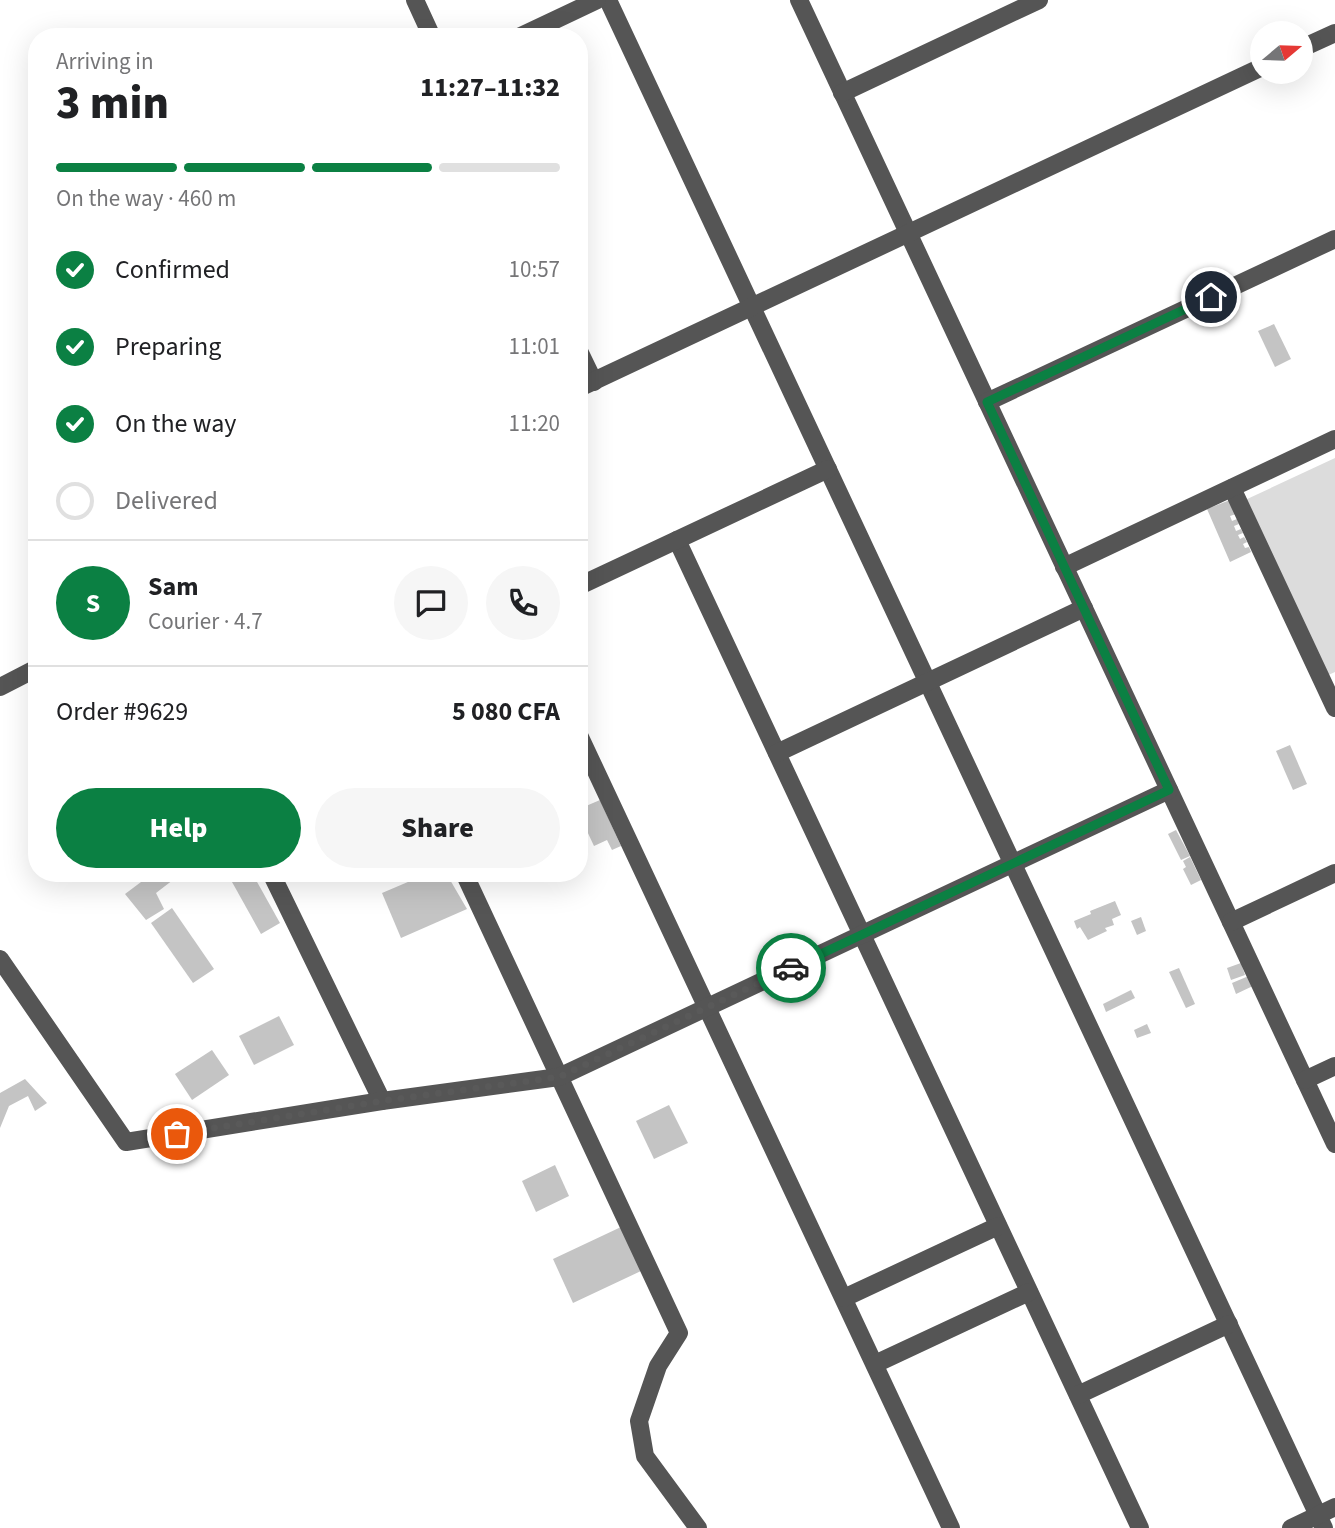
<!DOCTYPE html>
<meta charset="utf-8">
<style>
body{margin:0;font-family:"Source Sans 3",sans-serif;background:#f6f6f6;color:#202124;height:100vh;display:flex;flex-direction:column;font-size:26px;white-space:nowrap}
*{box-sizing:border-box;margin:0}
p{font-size:23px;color:#757577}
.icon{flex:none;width:38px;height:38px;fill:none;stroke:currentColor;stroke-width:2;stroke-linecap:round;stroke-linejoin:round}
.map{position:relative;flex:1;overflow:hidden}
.details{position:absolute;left:28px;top:28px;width:560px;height:854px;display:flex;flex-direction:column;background:#fff;border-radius:28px;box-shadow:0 7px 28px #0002}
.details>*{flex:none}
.needle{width:46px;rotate:71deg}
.controls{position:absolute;left:1250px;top:21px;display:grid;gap:14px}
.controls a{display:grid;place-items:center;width:63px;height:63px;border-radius:50%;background:#fff;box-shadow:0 7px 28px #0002;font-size:35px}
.pin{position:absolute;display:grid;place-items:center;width:60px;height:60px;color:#fff;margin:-30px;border:4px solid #fff;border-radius:50%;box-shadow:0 2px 7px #0007}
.courier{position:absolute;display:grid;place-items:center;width:70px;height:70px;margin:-35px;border:5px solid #0b8043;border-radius:50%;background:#fff;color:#222;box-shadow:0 2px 9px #0007}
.overview em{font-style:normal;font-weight:800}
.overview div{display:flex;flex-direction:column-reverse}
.overview{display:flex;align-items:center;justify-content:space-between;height:119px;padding:0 28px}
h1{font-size:46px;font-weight:800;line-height:52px}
.bar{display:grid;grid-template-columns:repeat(4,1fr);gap:10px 7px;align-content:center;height:84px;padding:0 28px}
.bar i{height:9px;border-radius:5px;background:#e0e0e0}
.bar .active{background:#0b8043}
.bar p{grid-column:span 4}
.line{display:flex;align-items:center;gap:18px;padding:0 28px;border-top:2px solid #e0e0e0}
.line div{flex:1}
.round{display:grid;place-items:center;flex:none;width:74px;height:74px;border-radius:37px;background:#f6f6f6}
ol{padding:0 28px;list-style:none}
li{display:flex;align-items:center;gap:21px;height:77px}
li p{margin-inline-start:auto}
li .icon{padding:7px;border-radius:50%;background:#0b8043;color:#fff;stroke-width:4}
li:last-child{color:#757577}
li i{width:38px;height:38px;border:4px solid #e0e0e0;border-radius:50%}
.button{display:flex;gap:14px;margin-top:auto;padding:14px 28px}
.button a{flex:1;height:80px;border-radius:42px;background:#0b8043;color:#fff;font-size:28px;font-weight:800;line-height:80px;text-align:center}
.button a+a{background:#f6f6f6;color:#202124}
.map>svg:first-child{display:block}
.green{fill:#dcdcdc}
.building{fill:#c4c4c4}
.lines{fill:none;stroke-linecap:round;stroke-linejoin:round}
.minor{stroke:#555;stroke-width:18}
.done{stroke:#595959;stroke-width:7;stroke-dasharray:0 12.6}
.route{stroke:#0b8043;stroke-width:9}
</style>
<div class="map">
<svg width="1335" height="1528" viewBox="0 0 1335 1528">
<rect width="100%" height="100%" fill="#fff"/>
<!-- green -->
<path class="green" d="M1335 458V672L1326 676 1245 500Z"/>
<!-- building -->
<g class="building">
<path d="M1274 324 1291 359 1275 367 1258 331Z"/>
<path d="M1230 500 1236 514 1230 516 1232 521 1237 519 1239 524 1234 526 1236 531 1241 529 1243 533 1238 535 1240 539 1244 537 1247 542 1243 544 1245 548 1249 547 1251 552 1230 562 1207 509Z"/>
<path d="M1290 745 1307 784 1293 790 1276 751Z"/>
<path d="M600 800 621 846 612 850 607 840 594 846 579 814V809Z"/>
<path d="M1176 830 1190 856 1181 860 1168 834Z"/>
<path d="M1190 857 1201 880 1191 885 1183 869 1186 867 1183 861Z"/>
<path d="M153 873H182L156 893 164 909 146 920 125 894Z"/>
<path d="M227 873H252L280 923 261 934Z"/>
<path d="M429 873H446L467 909 401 938 382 893Z"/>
<path d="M1115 901 1121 915 1112 919 1114 925 1105 928 1107 931 1088 940 1080 927 1077 929 1074 921 1091 914 1090 911Z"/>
<path d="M172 908 214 969 193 983 151 923Z"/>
<path d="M1141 917 1146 931 1137 935 1131 921Z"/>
<path d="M1241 963 1245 975 1231 980 1227 968Z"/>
<path d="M1179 968 1195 1004 1186 1008 1169 972Z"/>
<path d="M1251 975 1255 985 1236 994 1232 983Z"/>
<path d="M1131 990 1135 998 1106 1012 1103 1004Z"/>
<path d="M279 1016 294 1045 254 1065 239 1036Z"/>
<path d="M1147 1024 1151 1033 1137 1038 1134 1030Z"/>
<path d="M212 1050 229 1075 192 1100 175 1074Z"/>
<path d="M25 1079 47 1103 35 1111 28 1096 9 1106 0 1128V1093Z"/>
<path d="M669 1105 688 1143 654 1159 636 1121Z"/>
<path d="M555 1165 569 1196 536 1212 522 1181Z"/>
<path d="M621 1227 641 1271 573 1303 553 1259Z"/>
</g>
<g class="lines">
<!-- minor -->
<g class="minor">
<path d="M415 0 432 37"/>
<path d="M608 0 1324 1528"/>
<path d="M799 0 1335 1144"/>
<path d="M519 37 597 0"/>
<path d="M1300 49 1335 33"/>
<path d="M842 93 1039 0"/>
<path d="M579 351 594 382"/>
<path d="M579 388 1262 67"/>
<path d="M987 402 1335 239"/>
<path d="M1232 488 1335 708"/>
<path d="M677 540 1140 1528"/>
<path d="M1064 567 1335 439"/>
<path d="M579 586 828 469"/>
<path d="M0 687 37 668"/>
<path d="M579 735 951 1528"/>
<path d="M777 753 1084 608"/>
<path d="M271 873 382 1101"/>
<path d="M464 873 679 1333 658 1366 639 1421 645 1456 698 1528"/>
<path d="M1231 922 1335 873"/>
<path d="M0 959 126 1142 382 1101 559 1077 1169 790"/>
<path d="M1305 1080 1335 1066"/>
<path d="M844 1298 998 1226"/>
<path d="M875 1364 1029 1292"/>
<path d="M1078 1395 1229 1324"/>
<path d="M1291 1528 1335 1507"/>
</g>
</g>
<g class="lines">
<!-- done -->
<path class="done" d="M177 1134 382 1101 559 1077 791 968"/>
<!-- route -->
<path class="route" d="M791 968 1169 790 987 402 1211 297"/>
</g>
</svg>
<div class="controls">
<a><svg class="needle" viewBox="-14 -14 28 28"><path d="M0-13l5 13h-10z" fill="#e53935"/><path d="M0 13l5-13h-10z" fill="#757577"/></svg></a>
</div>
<div class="pin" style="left:177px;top:1134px;background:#ea580c"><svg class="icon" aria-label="bag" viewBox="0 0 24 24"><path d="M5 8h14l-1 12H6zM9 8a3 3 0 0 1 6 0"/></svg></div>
<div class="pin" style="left:1211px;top:297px;background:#1f2937"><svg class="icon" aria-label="home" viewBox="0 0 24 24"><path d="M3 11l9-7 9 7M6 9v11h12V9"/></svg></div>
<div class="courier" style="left:791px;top:968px"><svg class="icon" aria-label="car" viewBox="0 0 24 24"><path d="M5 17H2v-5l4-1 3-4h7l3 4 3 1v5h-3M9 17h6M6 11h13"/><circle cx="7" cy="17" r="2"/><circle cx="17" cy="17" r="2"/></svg></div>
<section class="details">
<div class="overview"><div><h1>3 min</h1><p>Arriving in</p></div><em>11:27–11:32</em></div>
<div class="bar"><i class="active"></i><i class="active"></i><i class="active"></i><i></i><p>On the way · 460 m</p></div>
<ol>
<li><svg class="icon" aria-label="check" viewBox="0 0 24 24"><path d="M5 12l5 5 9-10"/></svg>Confirmed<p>10:57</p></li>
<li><svg class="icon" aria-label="check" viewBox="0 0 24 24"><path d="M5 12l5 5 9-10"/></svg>Preparing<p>11:01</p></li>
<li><svg class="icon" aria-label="check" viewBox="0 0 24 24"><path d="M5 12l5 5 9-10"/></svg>On the way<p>11:20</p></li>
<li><i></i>Delivered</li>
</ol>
<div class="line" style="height:126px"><b class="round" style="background:#0b8043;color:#fff">S</b><div><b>Sam</b><p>Courier · 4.7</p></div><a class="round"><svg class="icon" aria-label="chat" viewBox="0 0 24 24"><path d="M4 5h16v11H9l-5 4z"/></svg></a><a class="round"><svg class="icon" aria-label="phone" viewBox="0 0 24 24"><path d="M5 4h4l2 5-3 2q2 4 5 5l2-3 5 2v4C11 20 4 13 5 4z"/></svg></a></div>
<div class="line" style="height:91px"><div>Order #9629</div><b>5 080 CFA</b></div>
<div class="button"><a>Help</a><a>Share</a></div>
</section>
</div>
